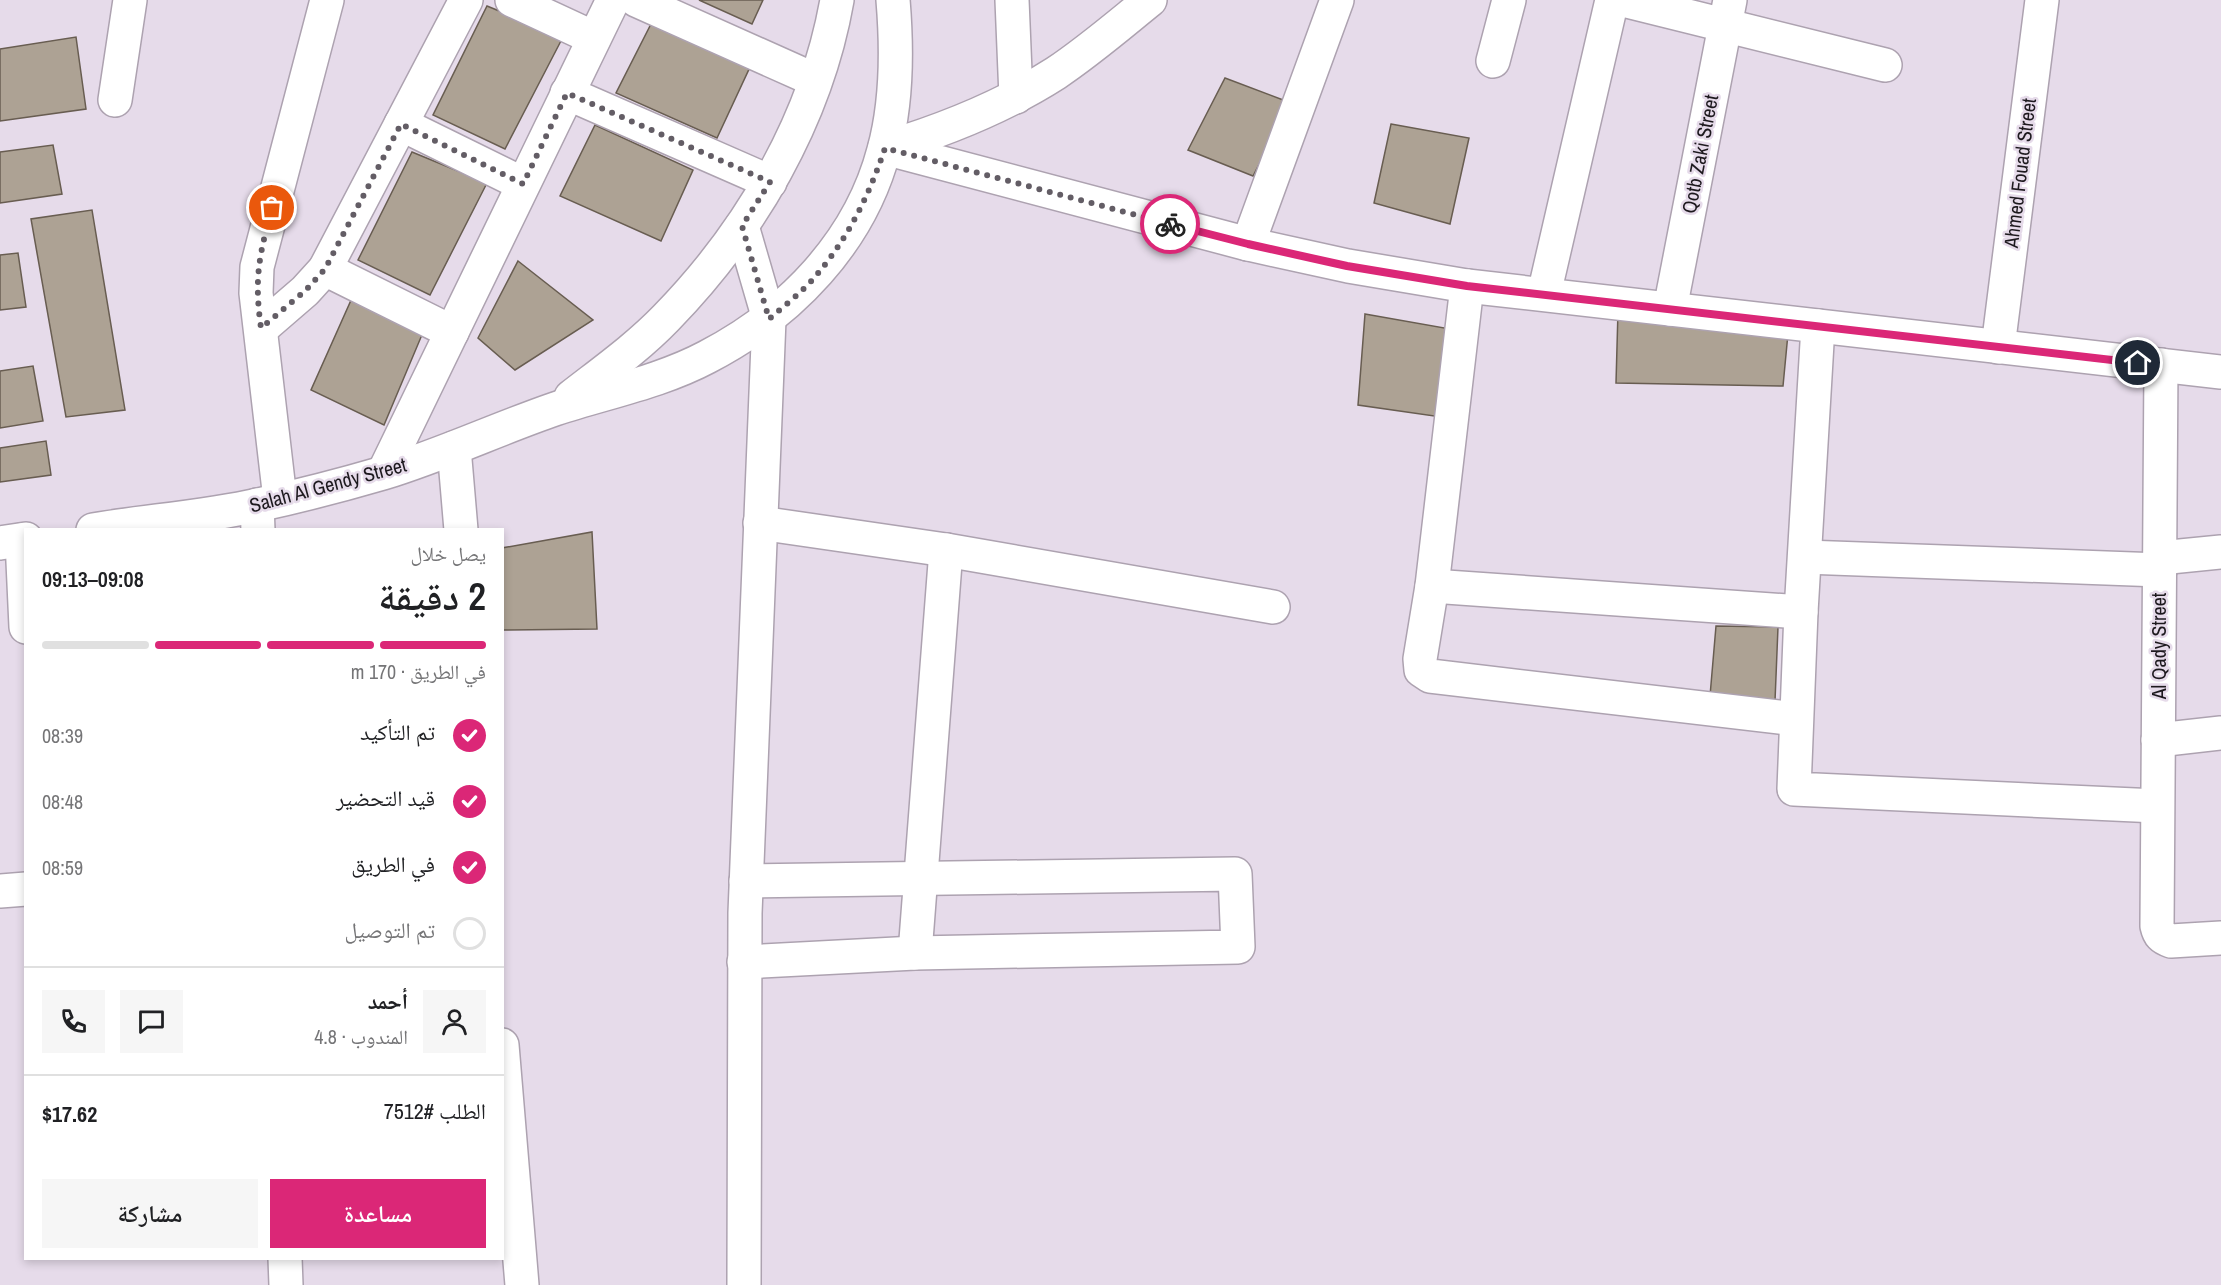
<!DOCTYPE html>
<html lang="ar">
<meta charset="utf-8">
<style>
body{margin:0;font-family:"Archivo Narrow","Noto Naskh Arabic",sans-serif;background:#f6f6f6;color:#202124;direction:rtl;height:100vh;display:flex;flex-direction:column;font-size:22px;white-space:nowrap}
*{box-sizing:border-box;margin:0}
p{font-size:20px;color:#757577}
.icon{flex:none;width:33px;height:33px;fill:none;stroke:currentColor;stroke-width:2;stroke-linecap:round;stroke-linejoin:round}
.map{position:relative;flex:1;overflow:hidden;direction:ltr}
.panel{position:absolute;left:24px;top:528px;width:480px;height:732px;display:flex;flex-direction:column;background:#fff;border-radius:0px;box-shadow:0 3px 9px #0003;direction:rtl}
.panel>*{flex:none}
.pin{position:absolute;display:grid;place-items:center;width:51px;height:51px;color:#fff;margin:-26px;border:3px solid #fff;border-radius:50%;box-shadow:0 2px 6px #0007}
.courier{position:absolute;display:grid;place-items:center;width:60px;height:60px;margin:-30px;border:4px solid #db2777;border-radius:50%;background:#fff;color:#222;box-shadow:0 2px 8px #0007}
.headline em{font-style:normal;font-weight:600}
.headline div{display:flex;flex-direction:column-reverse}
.headline{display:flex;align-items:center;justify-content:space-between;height:102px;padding:0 18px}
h1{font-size:39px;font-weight:600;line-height:45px}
.bar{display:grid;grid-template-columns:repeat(4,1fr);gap:9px 6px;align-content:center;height:72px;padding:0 18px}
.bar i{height:8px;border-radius:4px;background:#e0e0e0}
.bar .selected{background:#db2777}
.bar p{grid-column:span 4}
.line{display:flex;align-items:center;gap:15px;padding:0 18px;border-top:2px solid #e0e0e0}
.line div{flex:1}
.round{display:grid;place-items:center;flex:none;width:63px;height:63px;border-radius:0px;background:#f6f6f6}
ol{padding:0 18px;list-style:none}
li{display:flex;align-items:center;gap:18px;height:66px}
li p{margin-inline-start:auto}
li .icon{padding:6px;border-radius:50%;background:#db2777;color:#fff;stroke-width:4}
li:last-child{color:#757577}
li i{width:33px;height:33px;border:3px solid #e0e0e0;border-radius:50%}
.primary-button{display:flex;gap:12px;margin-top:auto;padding:12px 18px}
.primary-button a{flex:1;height:69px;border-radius:0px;background:#db2777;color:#fff;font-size:24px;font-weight:600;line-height:69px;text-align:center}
.primary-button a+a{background:#f6f6f6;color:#202124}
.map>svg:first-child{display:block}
.building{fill:#ada294;stroke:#685d51;stroke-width:1.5}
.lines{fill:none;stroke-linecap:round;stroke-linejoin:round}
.minor-casing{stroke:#ada2b0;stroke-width:36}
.major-casing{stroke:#ada2b0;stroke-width:36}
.minor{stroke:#fff;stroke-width:33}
.major{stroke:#fff;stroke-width:33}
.done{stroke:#635d65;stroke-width:6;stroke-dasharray:0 10.8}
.route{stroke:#db2777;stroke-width:8}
.labels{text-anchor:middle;stroke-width:5;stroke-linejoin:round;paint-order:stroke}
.street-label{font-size:20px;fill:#1d191e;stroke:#e6dbea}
</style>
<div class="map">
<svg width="2221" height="1285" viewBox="0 0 2221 1285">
<rect width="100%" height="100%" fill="#e6dbea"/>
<!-- building -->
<g class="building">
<path d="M699 0H763L752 24Z"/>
<path d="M487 6 563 37 505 149 433 115Z"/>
<path d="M652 22 750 67 717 138 616 93Z"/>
<path d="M76 37 86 109 0 121V49Z"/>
<path d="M1225 78 1291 103 1253 176 1188 150Z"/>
<path d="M1391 124 1469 138 1450 224 1374 203Z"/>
<path d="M595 125 693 170 661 241 560 196Z"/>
<path d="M53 145 62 194 0 203V152Z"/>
<path d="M412 152 487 183 430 295 358 260Z"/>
<path d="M92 210 125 410 66 417 31 219Z"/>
<path d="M18 253 26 307 0 310V255Z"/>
<path d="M518 261 593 320 515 370 478 338Z"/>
<path d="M352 298 424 330 384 425 311 390Z"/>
<path d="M1618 311 1789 323 1783 386 1616 383Z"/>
<path d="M1365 314 1456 330 1448 418 1358 405Z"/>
<path d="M33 366 43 421 0 428V371Z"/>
<path d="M46 441 51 475 0 482V448Z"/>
<path d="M592 532 597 629 502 630V548Z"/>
<path d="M1716 626 1778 627 1775 701 1710 696Z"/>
</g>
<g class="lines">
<defs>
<g id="minor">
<path d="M512 0 594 38"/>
<path d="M636 0 815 80"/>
<path d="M1012 0 1016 97"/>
<path d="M1623 0 1885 65"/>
<path d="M1493 61 1509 0"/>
<path d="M567 93 770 182"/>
<path d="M115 100 130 0"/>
<path d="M401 124 523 184"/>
<path d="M885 148 1248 244 1348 266 1467 286 2221 372"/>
<path d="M885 148C945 130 1003 107 1056 73 1089 51 1119 25 1150 0"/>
<path d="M742 226 769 319 745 913 744 1285"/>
<path d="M1248 244 1337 0"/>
<path d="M325 269 452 332"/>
<path d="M1467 286 1432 586 1420 659 1421 670 1430 676 1796 719"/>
<path d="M1544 294 1612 0"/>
<path d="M1670 309 1730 0"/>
<path d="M1818 326 1801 612 1794 789 2157 806"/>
<path d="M261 329 305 291 325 269 466 0"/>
<path d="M1998 347 2042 0"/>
<path d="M2161 365 2157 926C2159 935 2162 938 2171 941L2221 938"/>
<path d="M454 448 461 530"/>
<path d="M384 472 613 0"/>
<path d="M280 499 256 293 257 267 327 0"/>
<path d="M257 505 258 530"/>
<path d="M760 523 946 550 1273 607"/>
<path d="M22 540 26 627"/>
<path d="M1805 557 2160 570"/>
<path d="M2160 558 2221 552"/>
<path d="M1432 586 1801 612"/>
<path d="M2158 740 2221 733"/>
<path d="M0 891 26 889"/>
<path d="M915 953 946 550"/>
<path d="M744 962 915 953 1238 947 1235 874 746 881"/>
<path d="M502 1045 522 1285"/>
<path d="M285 1258 286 1285"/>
</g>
<g id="major">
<path d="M571 397C603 372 637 348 666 318 750 232 816 120 837 0"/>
<path d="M93 530C147 521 204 517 258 505 299 496 342 485 383 473 442 455 497 429 555 409 606 392 660 382 707 357 790 314 860 242 884 150 897 103 897 48 893 0"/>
<path d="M0 543 26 539"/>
</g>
</defs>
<!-- minor casing -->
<use href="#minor" class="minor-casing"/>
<!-- major casing -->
<use href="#major" class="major-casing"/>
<!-- minor -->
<use href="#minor" class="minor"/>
<!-- major -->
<use href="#major" class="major"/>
</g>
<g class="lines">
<!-- done -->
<path class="done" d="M272 208C259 256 254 278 261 328L305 291 325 269 401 124 523 184 567 93 770 182 742 226 769 319C784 306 801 293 814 278 847 240 869 196 885 148L1170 224"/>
<!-- route -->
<path class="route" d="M1170 224 1248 244 1347 266 1467 286 2138 363"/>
</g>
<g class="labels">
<!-- street labels -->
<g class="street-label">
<text transform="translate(1700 154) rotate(-79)" y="7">Qotb Zaki Street</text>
<text transform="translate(2020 173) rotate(-83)" y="7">Ahmed Fouad Street</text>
<text transform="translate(328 485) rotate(-15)" y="7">Salah Al Gendy Street</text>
<text transform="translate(2159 646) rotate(-90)" y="7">Al Qady Street</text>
</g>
</g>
</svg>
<div class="pin" style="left:272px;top:208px;background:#ea580c"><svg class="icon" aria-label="bag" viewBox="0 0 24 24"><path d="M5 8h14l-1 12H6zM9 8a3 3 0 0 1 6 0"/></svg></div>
<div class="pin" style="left:2138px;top:363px;background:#1f2937"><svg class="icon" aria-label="home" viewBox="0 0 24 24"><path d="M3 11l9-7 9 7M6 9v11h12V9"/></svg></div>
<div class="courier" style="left:1170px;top:224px"><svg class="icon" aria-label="bike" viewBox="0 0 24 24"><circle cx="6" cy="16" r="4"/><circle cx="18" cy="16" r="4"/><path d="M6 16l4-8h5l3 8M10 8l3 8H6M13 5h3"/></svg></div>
<section class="panel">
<div class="headline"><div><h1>2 دقيقة</h1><p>يصل خلال</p></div><em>09:08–09:13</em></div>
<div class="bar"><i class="selected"></i><i class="selected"></i><i class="selected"></i><i></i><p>في الطريق · 170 m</p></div>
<ol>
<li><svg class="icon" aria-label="check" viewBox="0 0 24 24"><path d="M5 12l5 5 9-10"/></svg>تم التأكيد<p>08:39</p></li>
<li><svg class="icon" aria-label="check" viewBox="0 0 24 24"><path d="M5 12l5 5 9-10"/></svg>قيد التحضير<p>08:48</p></li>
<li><svg class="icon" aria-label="check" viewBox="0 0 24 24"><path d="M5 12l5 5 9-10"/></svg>في الطريق<p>08:59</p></li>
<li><i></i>تم التوصيل</li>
</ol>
<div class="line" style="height:108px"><a class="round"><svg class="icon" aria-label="person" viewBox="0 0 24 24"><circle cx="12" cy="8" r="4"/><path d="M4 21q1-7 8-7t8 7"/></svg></a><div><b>أحمد</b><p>المندوب · 4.8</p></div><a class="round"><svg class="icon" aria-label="chat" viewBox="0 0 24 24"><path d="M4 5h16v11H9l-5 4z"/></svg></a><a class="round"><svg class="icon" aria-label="phone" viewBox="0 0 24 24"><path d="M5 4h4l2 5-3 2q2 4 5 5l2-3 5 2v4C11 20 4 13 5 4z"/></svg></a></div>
<div class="line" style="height:78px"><div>الطلب #7512</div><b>$17.62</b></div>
<div class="primary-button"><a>مساعدة</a><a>مشاركة</a></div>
</section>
</div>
